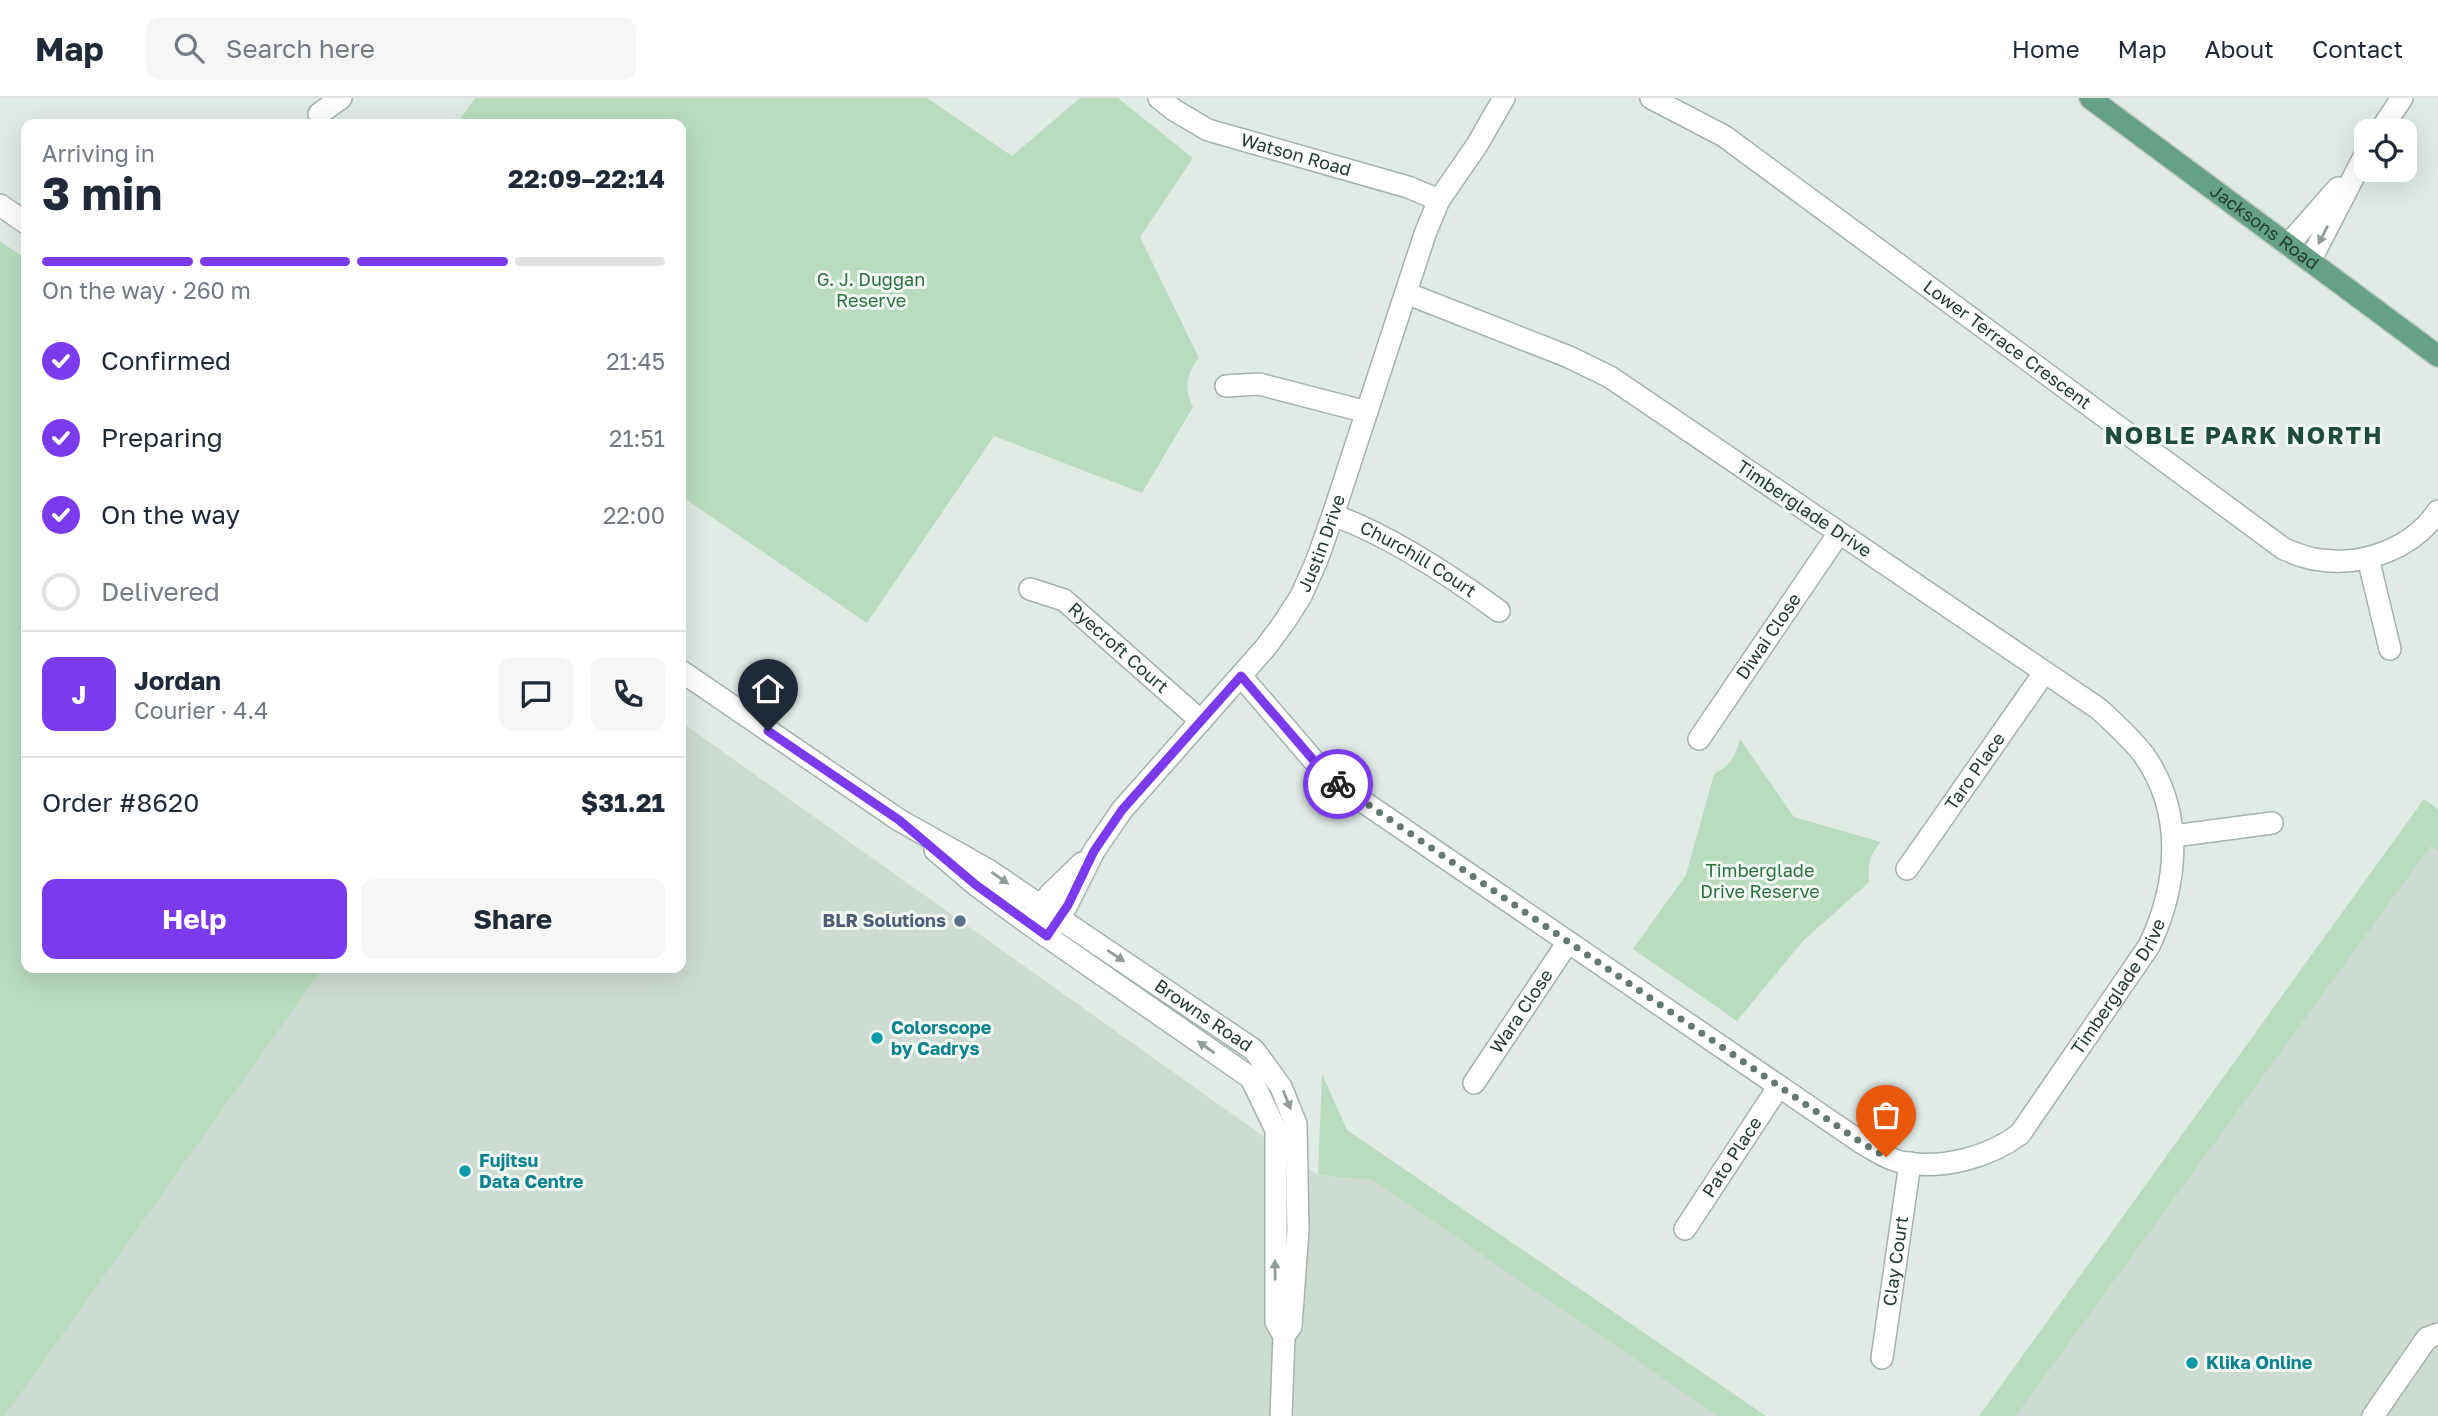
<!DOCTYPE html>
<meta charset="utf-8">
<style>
body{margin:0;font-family:"Golos Text",sans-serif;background:#f6f6f7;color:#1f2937;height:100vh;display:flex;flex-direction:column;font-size:26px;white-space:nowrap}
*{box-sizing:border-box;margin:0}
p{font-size:23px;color:#747a83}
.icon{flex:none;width:38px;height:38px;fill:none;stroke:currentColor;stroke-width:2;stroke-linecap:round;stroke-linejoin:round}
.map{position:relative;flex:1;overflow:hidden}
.drawer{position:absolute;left:21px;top:21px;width:665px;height:854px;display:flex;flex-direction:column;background:#fff;border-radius:14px;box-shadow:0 7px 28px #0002}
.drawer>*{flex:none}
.fabs{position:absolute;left:2354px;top:21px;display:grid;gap:14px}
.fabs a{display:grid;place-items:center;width:63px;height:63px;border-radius:14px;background:#fff;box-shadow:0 7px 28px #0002;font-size:35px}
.pin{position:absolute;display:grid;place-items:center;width:60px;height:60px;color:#fff;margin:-72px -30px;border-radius:50% 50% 50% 0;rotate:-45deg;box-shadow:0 0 7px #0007}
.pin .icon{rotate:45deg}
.courier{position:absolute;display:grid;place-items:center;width:70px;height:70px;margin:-35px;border:5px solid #7c3aed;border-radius:50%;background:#fff;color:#222;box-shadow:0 2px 9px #0007}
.headline em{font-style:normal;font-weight:700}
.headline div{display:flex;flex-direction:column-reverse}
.headline{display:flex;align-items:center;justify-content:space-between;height:119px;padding:0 21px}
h1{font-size:46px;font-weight:700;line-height:52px}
.bar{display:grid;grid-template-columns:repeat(4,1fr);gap:10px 7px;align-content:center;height:84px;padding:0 21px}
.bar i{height:9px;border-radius:5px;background:#e0e1e3}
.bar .on{background:#7c3aed}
.bar p{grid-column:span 4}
.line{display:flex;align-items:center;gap:18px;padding:0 21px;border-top:2px solid #e0e1e3}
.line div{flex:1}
.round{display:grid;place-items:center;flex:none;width:74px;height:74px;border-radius:14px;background:#f6f6f7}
ol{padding:0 21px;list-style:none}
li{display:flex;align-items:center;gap:21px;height:77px}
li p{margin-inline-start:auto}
li .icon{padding:7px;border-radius:50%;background:#7c3aed;color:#fff;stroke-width:4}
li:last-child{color:#747a83}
li i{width:38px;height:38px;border:4px solid #e0e1e3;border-radius:50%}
.button{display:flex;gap:14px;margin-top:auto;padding:14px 21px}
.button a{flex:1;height:80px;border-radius:14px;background:#7c3aed;color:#fff;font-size:28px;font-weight:700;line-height:80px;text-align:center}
.button a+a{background:#f6f6f7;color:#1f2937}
header{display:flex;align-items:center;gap:42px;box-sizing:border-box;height:98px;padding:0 35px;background:#fff;border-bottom:2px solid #e0e1e3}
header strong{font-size:33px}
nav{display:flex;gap:38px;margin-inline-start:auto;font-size:24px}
.search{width:490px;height:63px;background:#f6f6f7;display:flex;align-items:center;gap:18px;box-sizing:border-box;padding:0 24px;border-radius:14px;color:#747a83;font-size:26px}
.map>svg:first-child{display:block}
.built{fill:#cedbd3}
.green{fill:#b9dcbe}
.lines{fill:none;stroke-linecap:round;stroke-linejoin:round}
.minor-casing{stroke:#a3b3ab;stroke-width:24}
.major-casing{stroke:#c1c8c5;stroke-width:24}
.minor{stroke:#fff;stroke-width:21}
.major{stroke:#65a088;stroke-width:21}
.oneway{fill:#909d98}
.done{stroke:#64796f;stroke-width:7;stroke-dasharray:0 12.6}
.route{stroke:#7c3aed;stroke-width:9}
.service-dot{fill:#5c6f8a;stroke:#f1f7f3;stroke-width:2.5}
.culture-dot{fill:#0f9aa8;stroke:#f1f7f3;stroke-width:2.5}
.labels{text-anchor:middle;stroke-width:6;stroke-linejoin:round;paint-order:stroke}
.street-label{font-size:18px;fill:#213b30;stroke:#f1f7f3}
.park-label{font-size:18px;fill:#2c713d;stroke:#f1f7f3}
.service-label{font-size:18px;font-weight:bold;fill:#4e5e75;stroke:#f1f7f3;text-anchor:end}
.culture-label{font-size:18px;font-weight:bold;fill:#0d838f;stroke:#f1f7f3;text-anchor:start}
.district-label{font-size:24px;font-weight:bold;letter-spacing:2px;fill:#1e4c3a;stroke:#f1f7f3}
</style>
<header>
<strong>Map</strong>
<div class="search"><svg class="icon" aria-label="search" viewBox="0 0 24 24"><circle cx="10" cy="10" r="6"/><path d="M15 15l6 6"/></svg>Search here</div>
<nav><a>Home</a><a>Map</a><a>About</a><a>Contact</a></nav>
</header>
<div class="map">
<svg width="2438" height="1318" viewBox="0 0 2438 1318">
<rect width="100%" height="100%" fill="#e0ebe5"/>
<!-- built -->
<g class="built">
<path d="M681 624 1318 1077 1372 1082 1718 1318H5L323 870H681Z"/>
<path d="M2431 748 2438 753V1318H2016Z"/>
</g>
<!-- green -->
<g class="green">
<path d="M475 0H927L1012 58 1080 0H1118L1193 60 1140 139 1199 260C1186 276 1184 291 1193 309L1142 395 994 338 867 525 681 398V26H457Z"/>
<path d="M0 143 26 161V870H323L5 1318H0Z"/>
<path d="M1740 641 1794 719 1881 744C1870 755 1867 769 1869 784L1803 843 1737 923 1633 851 1686 777 1714 676C1731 667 1735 659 1740 641Z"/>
<path d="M2424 701 2438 711V753L2431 748 2016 1318H1979Z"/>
<path d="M1322 976 1347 1032 1766 1318H1718L1372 1082 1318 1077Z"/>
</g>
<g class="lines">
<defs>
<g id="minor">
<path id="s1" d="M1159 0 1174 12 1208 32 1408 89 1439 102"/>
<path id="s2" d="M1651 0 1724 38 2284 451C2296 456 2308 461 2321 462 2365 468 2413 450 2438 413"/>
<path d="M319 16 341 0"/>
<path d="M2380 33 2402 0"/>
<path d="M0 107 26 125"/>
<path d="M2288 147 2338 90"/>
<path d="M2310 163 2366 55"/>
<path d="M1226 288 1259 286 1367 314"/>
<path id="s3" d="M1333 417C1389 437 1451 478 1499 513"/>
<path d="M2368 460 2390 551"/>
<path id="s4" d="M1030 491 1064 502 1201 623"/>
<path id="s5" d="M681 573 899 722 988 772 1254 952 1281 989 1296 1026 1298 1132 1291 1228 1284 1238 1281 1318"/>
<path id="s6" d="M1241 578 1315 664 1349 694 1862 1045C1874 1052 1887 1061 1901 1064 1941 1072 1988 1060 2020 1036L2149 848C2178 787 2185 716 2144 657 2131 640 2114 625 2099 611L1610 279 1569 259 1406 195"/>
<path id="s7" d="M1699 641 1839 435"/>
<path d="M2174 738 2272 725"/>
<path d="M935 752 976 787 1029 826 1251 980 1276 1032V1224L1284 1238"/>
<path id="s8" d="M1907 771 2044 575"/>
<path d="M1034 819 1050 796 1082 765"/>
<path id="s9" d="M1047 838 1067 807 1094 753 1122 712 1266 549 1285 523 1301 498 1317 462 1333 417 1425 136 1439 102 1477 47 1504 0"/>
<path id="s10" d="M1474 985 1568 844"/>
<path id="s11" d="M1685 1131 1779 988"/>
<path id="s12" d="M1882 1260 1910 1065"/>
<path d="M2373 1318 2427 1240 2438 1236"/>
</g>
<g id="major">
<path id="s13" d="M2090 0 2438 258"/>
</g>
</defs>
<!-- minor casing -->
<use href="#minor" class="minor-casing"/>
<!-- major casing -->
<use href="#major" class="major-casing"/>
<!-- minor -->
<use href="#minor" class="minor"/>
<!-- major -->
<use href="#major" class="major"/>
</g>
<!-- one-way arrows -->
<defs><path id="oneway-solid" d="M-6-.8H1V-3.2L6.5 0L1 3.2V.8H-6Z" transform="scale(1.75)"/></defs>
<g class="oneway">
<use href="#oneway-solid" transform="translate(2323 137) rotate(117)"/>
<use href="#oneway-solid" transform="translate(1000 780) rotate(35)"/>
<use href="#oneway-solid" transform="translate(1116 858) rotate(34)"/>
<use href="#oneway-solid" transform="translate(1206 949) rotate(-145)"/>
<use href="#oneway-solid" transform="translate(1287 1002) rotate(68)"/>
<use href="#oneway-solid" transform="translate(1275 1172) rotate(-91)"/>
</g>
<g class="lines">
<!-- done -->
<path class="done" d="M1338 686 1862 1045 1886 1059"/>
<!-- route -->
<path class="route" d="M768 633 899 722 976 787 1047 838 1068 807 1094 753 1122 712 1241 578 1315 664 1338 686"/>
</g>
<!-- markers -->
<circle class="service-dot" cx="960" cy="823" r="7"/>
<g class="culture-dot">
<circle cx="877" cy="940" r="7"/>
<circle cx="465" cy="1073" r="7"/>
<circle cx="2192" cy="1265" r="7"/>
</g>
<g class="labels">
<!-- street labels -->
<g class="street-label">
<text dy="6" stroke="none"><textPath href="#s1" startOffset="150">Watson Road</textPath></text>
<text dy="6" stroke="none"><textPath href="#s13" startOffset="217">Jacksons Road</textPath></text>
<text dy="6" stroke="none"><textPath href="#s2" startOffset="434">Lower Terrace Crescent</textPath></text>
<text transform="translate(1804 411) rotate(34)" y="6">Timberglade Drive</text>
<text dy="6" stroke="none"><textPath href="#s9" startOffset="483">Justin Drive</textPath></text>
<text dy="6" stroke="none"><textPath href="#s3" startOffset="96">Churchill Court</textPath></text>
<text dy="6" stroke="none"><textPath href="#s7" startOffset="124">Diwai Close</textPath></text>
<text dy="6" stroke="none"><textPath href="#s4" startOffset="108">Ryecroft Court</textPath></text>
<text dy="6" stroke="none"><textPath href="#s8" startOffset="119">Taro Place</textPath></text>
<text dy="6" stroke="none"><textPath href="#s6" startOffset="1127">Timberglade Drive</textPath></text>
<text dy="6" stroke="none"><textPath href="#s10" startOffset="86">Wara Close</textPath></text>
<text dy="6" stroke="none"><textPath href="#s5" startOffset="626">Browns Road</textPath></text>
<text dy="6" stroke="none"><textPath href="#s11" startOffset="86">Pato Place</textPath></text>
<text dy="6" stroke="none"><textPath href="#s12" startOffset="98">Clay Court</textPath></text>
</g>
<!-- park labels -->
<g class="park-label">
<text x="871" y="188">G. J. Duggan<tspan x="871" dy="21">Reserve</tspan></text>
<text x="1760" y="779">Timberglade<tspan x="1760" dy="21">Drive Reserve</tspan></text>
</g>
<!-- service labels -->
<g class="service-label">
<text x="946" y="829">BLR Solutions</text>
</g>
<!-- culture labels -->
<g class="culture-label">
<text x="891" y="936">Colorscope<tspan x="891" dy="21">by Cadrys</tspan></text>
<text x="479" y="1069">Fujitsu<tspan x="479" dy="21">Data Centre</tspan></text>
<text x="2206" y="1271">Klika Online</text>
</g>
<!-- district labels -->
<g class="district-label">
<text x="2244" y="346">NOBLE PARK NORTH</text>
</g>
</g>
</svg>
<div class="fabs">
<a><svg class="icon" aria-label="locate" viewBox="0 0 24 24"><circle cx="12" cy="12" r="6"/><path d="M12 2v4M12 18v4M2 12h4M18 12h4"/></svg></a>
</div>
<div class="pin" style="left:1886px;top:1059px;background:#ea580c"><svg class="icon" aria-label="bag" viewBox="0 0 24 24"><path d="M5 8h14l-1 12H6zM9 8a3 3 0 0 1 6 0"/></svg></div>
<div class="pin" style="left:768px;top:633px;background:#1f2937"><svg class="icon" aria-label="home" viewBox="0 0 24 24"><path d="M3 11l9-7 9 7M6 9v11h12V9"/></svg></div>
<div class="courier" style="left:1338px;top:686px"><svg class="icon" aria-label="bike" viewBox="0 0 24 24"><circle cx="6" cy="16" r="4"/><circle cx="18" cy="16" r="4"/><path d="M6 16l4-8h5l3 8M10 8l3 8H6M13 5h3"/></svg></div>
<section class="drawer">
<div class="headline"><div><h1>3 min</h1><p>Arriving in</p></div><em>22:09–22:14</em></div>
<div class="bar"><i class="on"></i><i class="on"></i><i class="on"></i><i></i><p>On the way · 260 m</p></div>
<ol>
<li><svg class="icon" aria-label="check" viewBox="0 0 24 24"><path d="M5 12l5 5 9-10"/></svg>Confirmed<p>21:45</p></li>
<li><svg class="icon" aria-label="check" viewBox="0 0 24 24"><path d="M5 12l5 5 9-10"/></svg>Preparing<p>21:51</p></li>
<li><svg class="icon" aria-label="check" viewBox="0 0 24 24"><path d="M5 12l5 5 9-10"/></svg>On the way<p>22:00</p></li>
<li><i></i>Delivered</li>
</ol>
<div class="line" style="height:126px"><b class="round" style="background:#7c3aed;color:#fff">J</b><div><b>Jordan</b><p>Courier · 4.4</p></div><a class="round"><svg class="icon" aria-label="chat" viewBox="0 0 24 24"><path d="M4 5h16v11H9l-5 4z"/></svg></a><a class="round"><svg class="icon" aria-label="phone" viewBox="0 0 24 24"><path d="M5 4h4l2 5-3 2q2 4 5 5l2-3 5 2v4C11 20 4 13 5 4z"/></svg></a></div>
<div class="line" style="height:91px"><div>Order #8620</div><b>$31.21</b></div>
<div class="button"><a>Help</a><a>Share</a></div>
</section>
</div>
